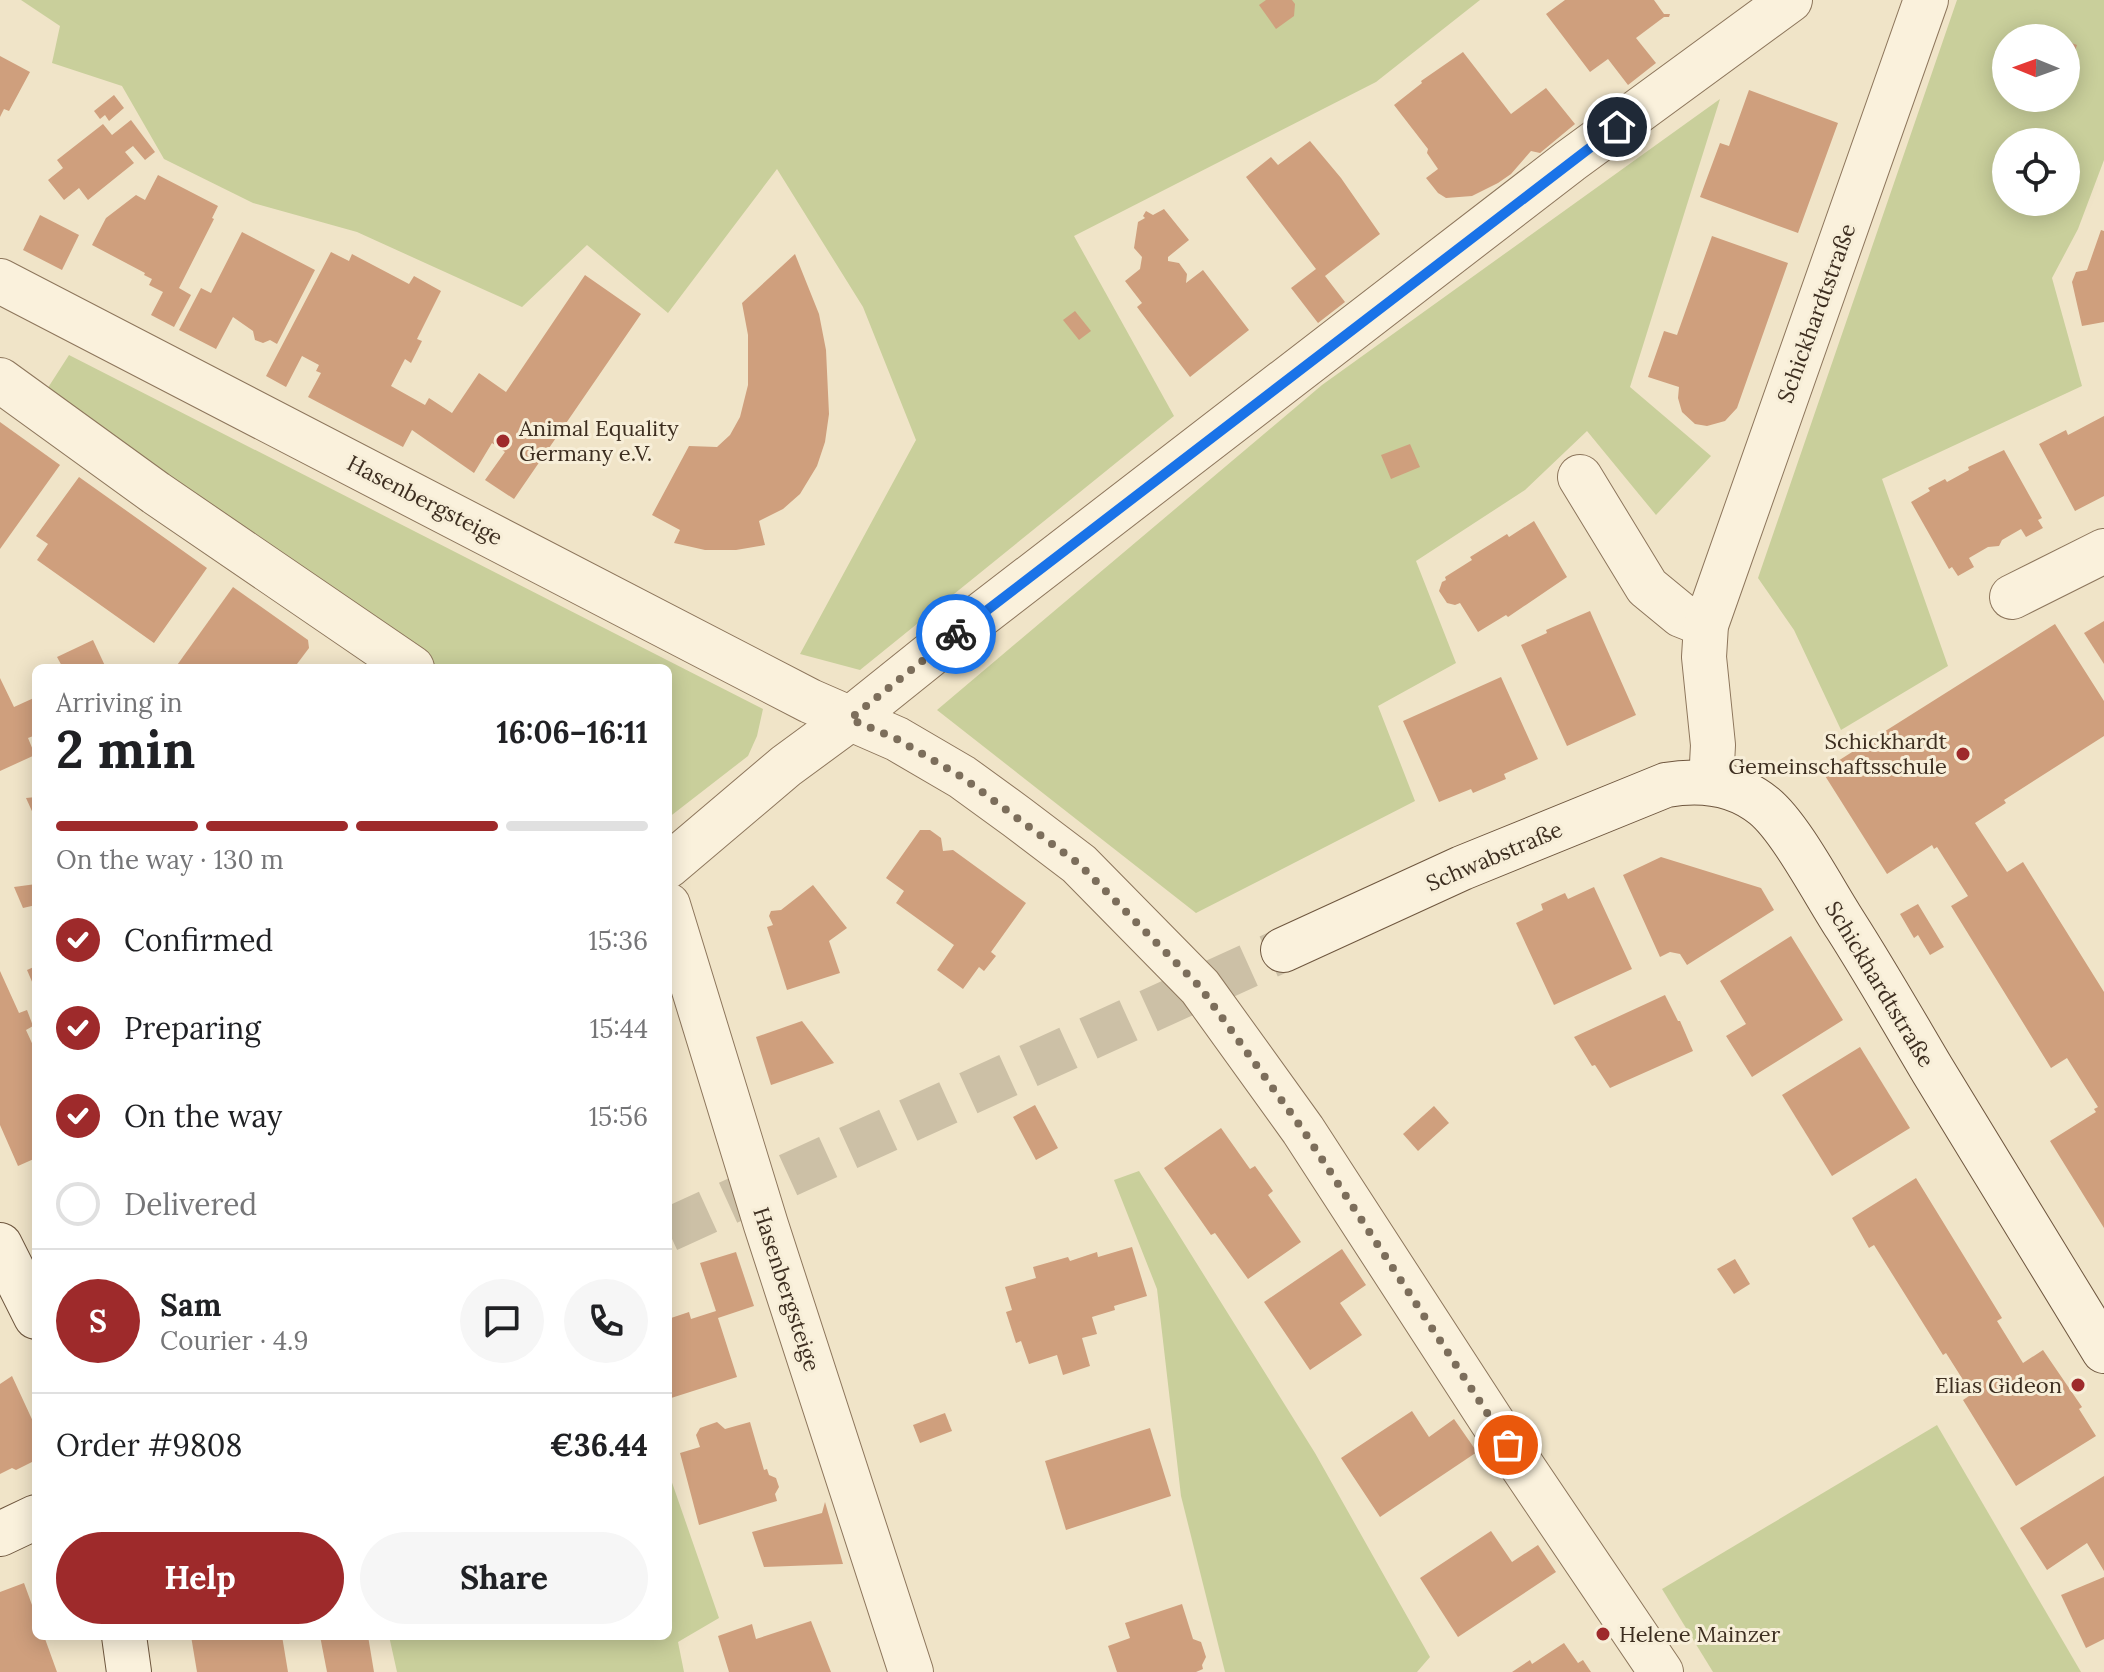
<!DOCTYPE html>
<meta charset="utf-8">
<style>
body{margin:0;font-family:Lora,serif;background:#f6f6f6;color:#202124;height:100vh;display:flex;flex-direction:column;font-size:30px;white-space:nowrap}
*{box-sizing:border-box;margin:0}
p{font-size:26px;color:#757577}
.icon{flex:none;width:44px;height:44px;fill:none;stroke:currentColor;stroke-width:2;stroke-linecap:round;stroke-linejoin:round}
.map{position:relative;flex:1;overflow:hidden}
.sheet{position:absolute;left:32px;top:664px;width:640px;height:976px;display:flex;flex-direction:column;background:#fff;border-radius:12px;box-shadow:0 4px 20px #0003}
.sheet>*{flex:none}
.needle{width:52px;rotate:271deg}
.buttons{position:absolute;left:1992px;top:24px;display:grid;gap:16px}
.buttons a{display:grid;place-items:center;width:88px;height:88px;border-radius:50%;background:#fff;box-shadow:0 4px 20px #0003;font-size:40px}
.pin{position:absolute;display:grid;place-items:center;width:68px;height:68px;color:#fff;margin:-34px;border:4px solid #fff;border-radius:50%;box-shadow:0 2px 8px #0007}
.courier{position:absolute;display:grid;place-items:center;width:80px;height:80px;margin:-40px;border:6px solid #1a73e8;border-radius:50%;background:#fff;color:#222;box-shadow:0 2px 10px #0007}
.head em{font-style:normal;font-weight:700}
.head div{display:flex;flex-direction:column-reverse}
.head{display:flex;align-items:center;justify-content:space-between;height:136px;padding:0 24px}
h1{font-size:52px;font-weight:700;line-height:60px}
.bar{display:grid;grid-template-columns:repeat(4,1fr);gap:12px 8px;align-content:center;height:96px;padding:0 24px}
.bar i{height:10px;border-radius:6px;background:#e0e0e0}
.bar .current{background:#9e2a2b}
.bar p{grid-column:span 4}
.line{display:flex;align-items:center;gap:20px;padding:0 24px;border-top:2px solid #e0e0e0}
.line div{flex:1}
.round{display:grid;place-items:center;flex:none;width:84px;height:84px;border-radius:42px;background:#f6f6f6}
ol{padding:0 24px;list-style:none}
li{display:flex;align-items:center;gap:24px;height:88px}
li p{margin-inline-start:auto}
li .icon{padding:8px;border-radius:50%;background:#9e2a2b;color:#fff;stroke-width:4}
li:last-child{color:#757577}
li i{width:44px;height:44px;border:4px solid #e0e0e0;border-radius:50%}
.cta{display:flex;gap:16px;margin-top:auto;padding:16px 24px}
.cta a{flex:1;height:92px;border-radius:48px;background:#9e2a2b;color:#fff;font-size:32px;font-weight:700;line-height:92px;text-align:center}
.cta a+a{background:#f6f6f6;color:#202124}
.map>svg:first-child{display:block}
.green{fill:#c9cf9b;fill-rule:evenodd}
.building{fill:#cf9f7d}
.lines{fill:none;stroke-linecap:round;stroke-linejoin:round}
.secondary-tunnel{stroke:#ccc0a6;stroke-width:44;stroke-dasharray:44 22;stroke-linecap:butt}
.street-casing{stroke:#8d765c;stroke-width:46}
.secondary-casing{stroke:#6f573f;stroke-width:46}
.street{stroke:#faf1dc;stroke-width:44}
.secondary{stroke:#faf1dc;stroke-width:44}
.done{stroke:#7c6e5b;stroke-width:8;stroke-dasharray:0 14.4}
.route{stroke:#1a73e8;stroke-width:10}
.poi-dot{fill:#9e2a2b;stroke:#f7eed8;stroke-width:3}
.labels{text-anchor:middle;stroke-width:6;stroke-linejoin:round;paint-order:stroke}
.street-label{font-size:22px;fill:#3d2e20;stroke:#f7eed8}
.poi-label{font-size:22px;fill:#3d2e20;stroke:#f7eed8;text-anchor:start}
</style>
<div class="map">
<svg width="2104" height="1672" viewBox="0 0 2104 1672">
<rect width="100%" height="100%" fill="#f0e4c8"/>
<!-- green -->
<g class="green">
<path d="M21 0H1480L1376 82 1074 236 1174 416 860 670 800 654 916 440 863 307 777 169 668 313 587 245 522 307 357 232 253 203 164 159 122 86 52 63 60 26Z"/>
<path d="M1957 0H2104V160L2078 229 2052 278 2082 386 1882 479 1948 666 1841 730 1794 630 1758 578ZM2006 38H2066V98H2006ZM2006 142H2066V202H2006Z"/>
<path d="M1720 99 1630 387 1711 456 1656 515 1587 431 1525 490 1416 561 1456 663 1378 706 1415 801 1196 913 937 710 1322 385Z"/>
<path d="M69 355 763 709 757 736 748 756 668 818V668H429L42 397Z"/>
<path d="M1139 1171 1315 1453 1430 1657 1417 1672H1225L1181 1496 1157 1289 1114 1180Z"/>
<path d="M1937 1425 2081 1672H1713L1662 1589Z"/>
<path d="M668 1471 719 1618 678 1642 684 1672H397L389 1636H668Z"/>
</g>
<!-- building -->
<g class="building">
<path d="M1266 0H1292L1295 4 1294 16 1276 29 1259 5Z"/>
<path d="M1565 0H1654L1664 14H1670L1669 17H1664L1636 38 1656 63 1628 85 1608 59 1590 72 1546 14Z"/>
<path d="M2066 41 2077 45 2072 59 2066 57Z"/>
<path d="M1463 52 1511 114 1546 88 1575 124 1540 153 1531 151 1511 174 1498 183 1472 196 1446 198 1438 193 1426 178 1438 169 1427 153 1428 149 1394 105 1422 83 1421 81Z"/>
<path d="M0 56 30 72 9 111 4 109 0 117Z"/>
<path d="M1749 90 1838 123 1798 233 1700 197 1720 143 1729 146Z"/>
<path d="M114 95 124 108 109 121 105 115 100 119 94 111Z"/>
<path d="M131 120 155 152 145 160 133 146 125 152 134 163 88 200 79 188 64 200 48 180 63 168 57 160 103 124 112 135Z"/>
<path d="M1310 141 1341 178 1380 234 1325 276 1345 302 1318 323 1291 288 1316 269 1246 177 1271 157 1278 165Z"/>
<path d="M158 175 218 206 212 218 214 219 179 288 191 295 174 327 151 315 163 292 149 285 152 279 144 275 145 273 92 245 106 218 136 195 145 200Z"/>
<path d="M1164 209 1189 240 1168 257V261L1179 263 1187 274 1186 283 1203 270 1249 330 1190 377 1137 307 1142 303 1125 281 1140 269 1142 257 1134 248 1138 222 1145 218 1143 216 1146 211 1153 215Z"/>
<path d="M40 215 79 235 62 270 23 250Z"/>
<path d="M2101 230 2104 231V322L2082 326 2072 282 2076 272 2087 270Z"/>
<path d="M242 232 315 270 277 344 270 340 263 343 255 340 253 331 233 317 216 349 179 330 201 288 211 293Z"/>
<path d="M1712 236 1788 263 1737 408 1725 421 1707 426 1695 424 1682 412 1678 398 1679 387 1648 377 1664 331 1677 335Z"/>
<path d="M331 252 349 261 352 254 409 284 414 276 441 291 417 339 422 341 411 363 405 359 391 386 425 405 429 398 452 413 479 373 506 392 585 275 641 314 514 499 485 480 505 452 492 443 474 473 412 430 403 447 308 397 321 373 316 371 319 365 302 356 286 387 266 376Z"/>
<path d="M795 254 819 314 826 350 829 414 825 442 817 466 800 494 783 509 759 521 765 545 736 550H705L674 543 680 530 652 515 689 446 717 447 730 435 740 417 748 385V335L742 303Z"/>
<path d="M1075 311 1091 331 1079 340 1063 320Z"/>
<path d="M2104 416V496L2075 511 2039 444 2066 430 2068 435Z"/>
<path d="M0 422 60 465 0 549Z"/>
<path d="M1410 444 1420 467 1391 479 1381 455Z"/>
<path d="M2004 450 2042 518 2038 520 2043 528 2026 537 2021 529 2002 540 1999 546 1988 547 1969 558 1974 567 1958 576 1952 567 1949 569 1911 502 1930 491 1928 488 1945 479 1947 482 1969 470 1968 467Z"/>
<path d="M79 477 207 568 154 643 37 560 48 544 36 536Z"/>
<path d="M1534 521 1567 577 1508 617 1506 615 1478 632 1460 603 1455 605 1447 603 1439 591 1442 582 1446 580 1445 577 1472 560 1470 557 1507 534 1509 537Z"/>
<path d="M233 587 308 640 309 648 294 668H175Z"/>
<path d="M1590 611 1636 715 1567 746 1521 645 1547 633 1546 630Z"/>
<path d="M2104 621V664L2084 633Z"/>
<path d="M2055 624 2104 701V736L2004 800 2006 803 1975 823 2007 872 2023 862 2104 992V1228L2050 1141 2096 1112 2094 1109 2098 1107 2067 1058 2051 1068 1951 906 1968 896 1937 847 1934 849 1932 845 1887 874 1822 771Z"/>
<path d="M93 640 106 668H63L57 657Z"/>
<path d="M1501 677 1538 759 1504 774 1506 779 1473 793 1471 789 1439 802 1403 721Z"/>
<path d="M0 678 14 707 36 697V735L28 738 35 755 0 771Z"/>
<path d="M36 797V820L26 798Z"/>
<path d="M920 830H930L941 838 943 851 953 850 1026 903 991 952 996 956 984 971 979 967 963 989 937 970 954 945 896 903 904 891 886 878Z"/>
<path d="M1661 857 1761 888 1774 910 1687 965 1680 954 1670 952 1660 957 1623 875Z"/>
<path d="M36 884V905L23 908 14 887Z"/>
<path d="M813 885 847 928 829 941 840 973 787 990 767 927 773 925 769 916 771 911 781 910Z"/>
<path d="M1594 887 1632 969 1554 1005 1516 923 1543 910 1541 904 1565 893 1568 899Z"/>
<path d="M1918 904 1944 947 1930 955 1918 935 1914 938 1900 914Z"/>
<path d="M1791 936 1843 1020 1752 1077 1726 1036 1746 1024 1720 981Z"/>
<path d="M36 966V991L27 970Z"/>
<path d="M0 971 19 1013 27 1010 33 1026 26 1030 36 1052V1158L18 1166 0 1125Z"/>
<path d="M1665 995 1678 1021H1680L1693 1051 1610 1088 1595 1065 1592 1066 1574 1037Z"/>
<path d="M802 1021 834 1063 771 1085 756 1037Z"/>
<path d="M1860 1047 1910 1128 1832 1176 1782 1095Z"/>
<path d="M1035 1105 1058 1148 1036 1160 1013 1117Z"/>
<path d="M1434 1106 1449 1123 1418 1151 1403 1134Z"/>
<path d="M1221 1128 1250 1169 1255 1166 1273 1191 1268 1195 1301 1242 1248 1279 1215 1233 1211 1235 1164 1168Z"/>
<path d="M1916 1178 2002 1318 1997 1321 2023 1363 2043 1350 2082 1407 2079 1409 2096 1436 2016 1486 1963 1400 1972 1394 1946 1353 1943 1355 1874 1245 1869 1248 1852 1218Z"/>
<path d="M1132 1247 1147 1296 1114 1306 1115 1310 1092 1317 1097 1334 1082 1338 1090 1366 1063 1375 1057 1355 1029 1364 1021 1341 1016 1343 1006 1312 1012 1310 1005 1287 1036 1278 1033 1267 1068 1257 1070 1261 1097 1252 1098 1257Z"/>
<path d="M1342 1249 1366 1285 1340 1303 1362 1335 1310 1370 1264 1302Z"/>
<path d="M736 1252 754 1306 718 1318 737 1377 668 1399V1319L689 1312 691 1319 716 1311 700 1263Z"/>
<path d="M1735 1259 1750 1284 1734 1294 1717 1269Z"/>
<path d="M12 1376 36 1428V1460L16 1470 12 1468 0 1474V1384Z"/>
<path d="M1412 1411 1429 1437 1454 1419 1477 1452 1380 1517 1341 1458Z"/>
<path d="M945 1413 952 1431 920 1443 913 1425Z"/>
<path d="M717 1422 725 1429 750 1422 764 1470 767 1469 769 1475 776 1478 779 1487 775 1494 777 1501 699 1525 680 1453 700 1447 696 1435 700 1428Z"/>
<path d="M1150 1428 1171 1496 1066 1530 1045 1461Z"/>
<path d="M2104 1476V1571L2087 1543 2047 1570 2020 1528Z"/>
<path d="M825 1502 843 1564 764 1567 752 1532 822 1513Z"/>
<path d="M1491 1531 1512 1562 1538 1545 1556 1572 1458 1637 1420 1578Z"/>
<path d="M2104 1577V1639L2086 1648 2061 1595Z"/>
<path d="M24 1583 36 1616V1636H44L57 1672H0V1592Z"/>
<path d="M1182 1604 1193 1639 1201 1642 1206 1657 1202 1665 1203 1669 1196 1672H1117L1108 1646 1130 1638 1125 1623Z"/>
<path d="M811 1621 831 1672H729L718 1636 752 1624 756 1639Z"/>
<path d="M191 1636H282L288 1672H197Z"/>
<path d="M320 1636H368L374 1672H327Z"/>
<path d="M1564 1643 1578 1663 1583 1660 1591 1672H1512L1530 1660 1532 1664Z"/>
</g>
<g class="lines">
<!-- secondary-tunnel -->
<path class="secondary-tunnel" d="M668 1230 1283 950"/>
<defs>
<g id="street">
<path d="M0 281 810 701 897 739 962 777 1017 817 1079 864 1200 987 1303 1130 1491 1420 1661 1672"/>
<path d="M0 380 156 493 412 668"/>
<path d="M1580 477 1647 587 1681 615 1706 625"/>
<path d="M2012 597 2104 551"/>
<path d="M1711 783 1713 745 1704 657 1706 625 1926 0"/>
<path d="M668 866 786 766 850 719 951 638 1570 161 1790 0"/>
<path d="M668 905 766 1225 911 1672"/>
</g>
<g id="secondary">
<path d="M1283 950 1462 868 1666 785C1700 779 1736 783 1764 806 1791 828 1825 894 1846 926 1876 973 1904 1022 1933 1071 1990 1164 2047 1257 2104 1351"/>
<path d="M0 1245 36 1317"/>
<path d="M0 1534 36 1517"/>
<path d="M124 1636 129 1672"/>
</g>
</defs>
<!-- street casing -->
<use href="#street" class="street-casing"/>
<!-- secondary casing -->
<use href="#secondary" class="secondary-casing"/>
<!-- street -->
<use href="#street" class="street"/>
<!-- secondary -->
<use href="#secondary" class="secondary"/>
</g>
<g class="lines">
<!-- done -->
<path class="done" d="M956 634 850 719 897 739 962 777 1079 864 1200 987 1303 1130 1508 1445"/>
<!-- route -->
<path class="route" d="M956 634 1617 127"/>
</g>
<!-- markers -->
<g class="poi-dot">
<circle cx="503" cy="441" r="8"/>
<circle cx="1963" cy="754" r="8"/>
<circle cx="2078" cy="1385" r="8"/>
<circle cx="1603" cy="1634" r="8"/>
</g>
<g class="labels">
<!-- street labels -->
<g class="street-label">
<text transform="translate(1816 313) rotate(-70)" y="8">Schickhardtstraße</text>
<text transform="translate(425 500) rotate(27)" y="8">Hasenbergsteige</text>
<text transform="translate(1494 856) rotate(-23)" y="8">Schwabstraße</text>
<text transform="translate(1880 984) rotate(59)" y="8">Schickhardtstraße</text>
<text transform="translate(787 1289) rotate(72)" y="8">Hasenbergsteige</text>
</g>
<!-- poi labels -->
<g class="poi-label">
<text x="519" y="436">Animal Equality<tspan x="519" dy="25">Germany e.V.</tspan></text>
<text x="1947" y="749" text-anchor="end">Schickhardt<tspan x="1947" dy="25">Gemeinschaftsschule</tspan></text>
<text x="2062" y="1393" text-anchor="end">Elias Gideon</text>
<text x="1619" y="1642">Helene Mainzer</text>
</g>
</g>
</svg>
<div class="buttons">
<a><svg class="needle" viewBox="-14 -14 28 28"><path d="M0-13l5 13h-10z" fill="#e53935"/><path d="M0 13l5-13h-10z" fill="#757577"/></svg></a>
<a><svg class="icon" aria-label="locate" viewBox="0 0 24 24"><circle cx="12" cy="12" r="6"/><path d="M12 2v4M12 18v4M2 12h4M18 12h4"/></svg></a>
</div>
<div class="pin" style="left:1508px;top:1445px;background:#ea580c"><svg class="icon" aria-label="bag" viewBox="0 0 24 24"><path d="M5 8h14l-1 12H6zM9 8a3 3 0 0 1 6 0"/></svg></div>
<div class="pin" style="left:1617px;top:127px;background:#1f2937"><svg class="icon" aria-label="home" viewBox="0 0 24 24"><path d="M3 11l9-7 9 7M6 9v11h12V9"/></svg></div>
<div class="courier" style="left:956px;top:634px"><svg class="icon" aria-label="bike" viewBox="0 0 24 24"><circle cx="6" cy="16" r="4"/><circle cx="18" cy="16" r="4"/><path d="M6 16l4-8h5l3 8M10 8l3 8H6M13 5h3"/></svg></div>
<section class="sheet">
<div class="head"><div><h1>2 min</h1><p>Arriving in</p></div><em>16:06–16:11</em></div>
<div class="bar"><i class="current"></i><i class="current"></i><i class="current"></i><i></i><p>On the way · 130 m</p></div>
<ol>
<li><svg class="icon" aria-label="check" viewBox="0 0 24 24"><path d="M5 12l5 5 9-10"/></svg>Confirmed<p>15:36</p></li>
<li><svg class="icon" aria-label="check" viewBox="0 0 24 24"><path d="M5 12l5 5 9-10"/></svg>Preparing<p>15:44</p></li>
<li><svg class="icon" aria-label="check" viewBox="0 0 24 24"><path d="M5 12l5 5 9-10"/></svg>On the way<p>15:56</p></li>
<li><i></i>Delivered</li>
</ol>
<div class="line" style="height:144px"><b class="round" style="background:#9e2a2b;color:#fff">S</b><div><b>Sam</b><p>Courier · 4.9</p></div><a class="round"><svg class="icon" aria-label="chat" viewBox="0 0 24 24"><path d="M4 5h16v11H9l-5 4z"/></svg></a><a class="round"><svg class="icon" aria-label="phone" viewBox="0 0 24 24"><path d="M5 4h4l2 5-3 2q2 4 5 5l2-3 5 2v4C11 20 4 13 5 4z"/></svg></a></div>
<div class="line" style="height:104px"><div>Order #9808</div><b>€36.44</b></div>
<div class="cta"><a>Help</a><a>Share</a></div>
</section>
</div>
